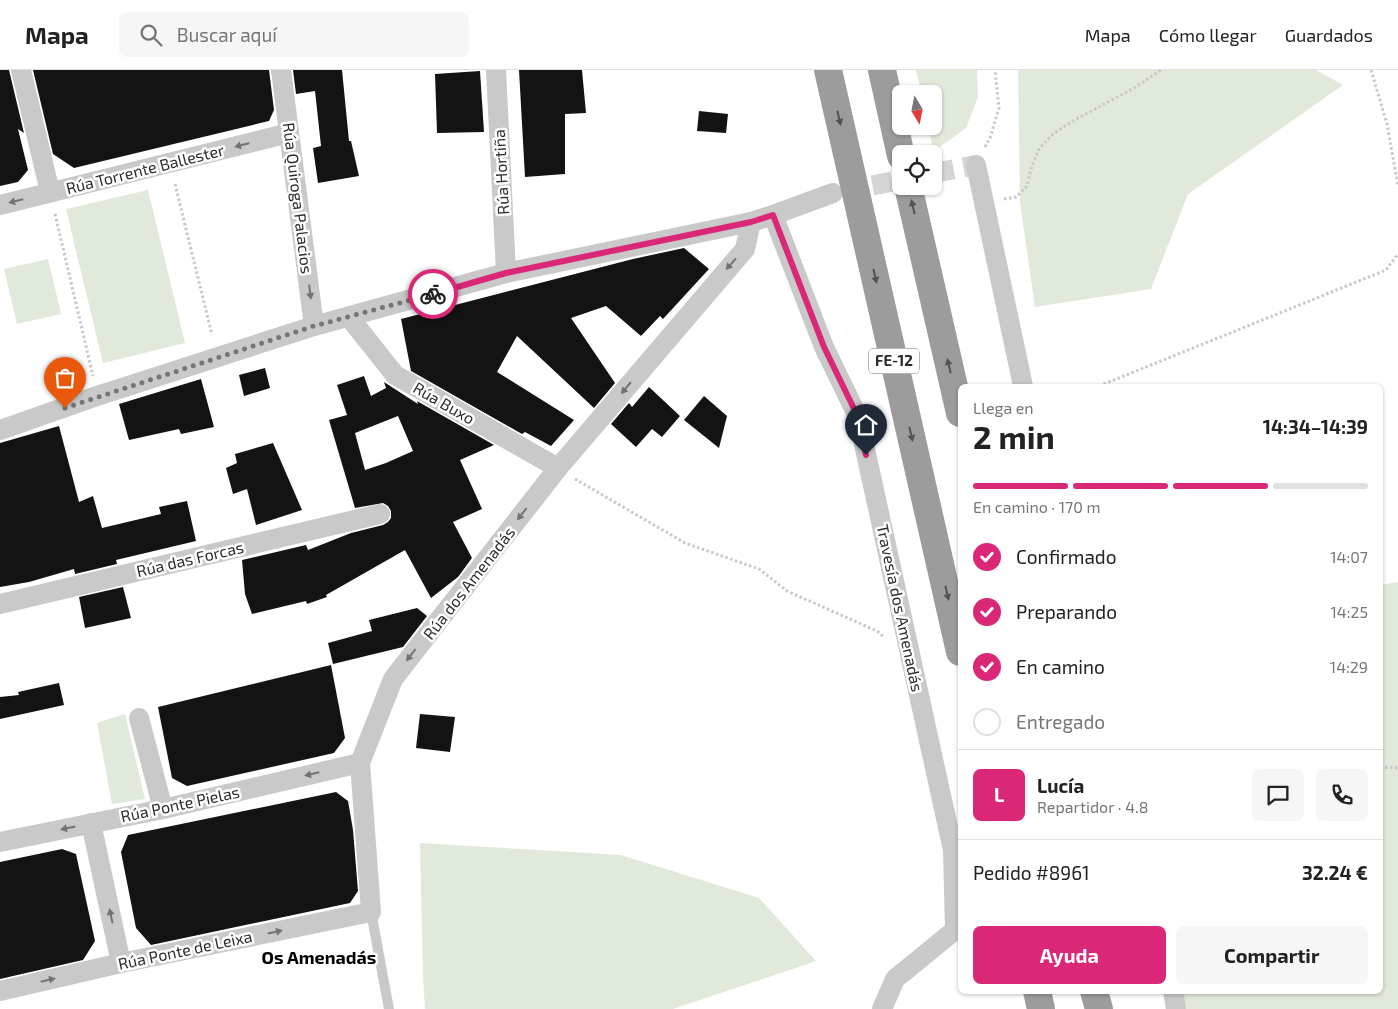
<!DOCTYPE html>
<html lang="es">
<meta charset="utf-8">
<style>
body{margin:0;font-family:"Exo 2",sans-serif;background:#f6f6f6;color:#222;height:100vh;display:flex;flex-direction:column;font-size:19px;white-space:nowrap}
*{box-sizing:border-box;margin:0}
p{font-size:16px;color:#767676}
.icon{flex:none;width:28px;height:28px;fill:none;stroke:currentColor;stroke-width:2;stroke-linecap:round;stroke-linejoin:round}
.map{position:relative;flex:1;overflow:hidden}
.details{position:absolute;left:958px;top:314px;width:425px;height:610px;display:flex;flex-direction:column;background:#fff;border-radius:8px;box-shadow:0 1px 4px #0004}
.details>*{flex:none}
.needle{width:32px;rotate:170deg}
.buttons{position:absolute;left:892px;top:15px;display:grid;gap:10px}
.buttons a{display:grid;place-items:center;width:50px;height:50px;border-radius:8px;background:#fff;box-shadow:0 1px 4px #0004;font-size:25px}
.pin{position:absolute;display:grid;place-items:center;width:42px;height:42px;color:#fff;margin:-51px -21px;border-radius:50% 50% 50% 0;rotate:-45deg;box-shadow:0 0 5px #0007}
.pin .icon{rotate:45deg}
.courier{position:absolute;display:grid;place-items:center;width:50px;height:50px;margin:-25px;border:4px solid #db2777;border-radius:50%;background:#fff;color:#222;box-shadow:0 1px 6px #0007}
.overview em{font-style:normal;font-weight:700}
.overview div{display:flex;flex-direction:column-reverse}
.overview{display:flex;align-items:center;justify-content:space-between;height:85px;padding:0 15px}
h1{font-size:32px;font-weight:700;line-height:38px}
.bar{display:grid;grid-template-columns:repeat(4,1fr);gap:8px 5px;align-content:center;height:60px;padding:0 15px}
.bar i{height:6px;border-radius:4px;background:#e0e0e0}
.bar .active{background:#db2777}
.bar p{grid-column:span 4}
.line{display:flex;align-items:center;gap:12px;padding:0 15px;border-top:1px solid #e0e0e0}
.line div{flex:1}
.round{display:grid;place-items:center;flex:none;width:52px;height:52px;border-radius:8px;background:#f6f6f6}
ol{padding:0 15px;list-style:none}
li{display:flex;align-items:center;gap:15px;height:55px}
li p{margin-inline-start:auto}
li .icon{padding:5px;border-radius:50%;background:#db2777;color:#fff;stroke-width:4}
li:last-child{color:#767676}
li i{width:28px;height:28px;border:2px solid #e0e0e0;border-radius:50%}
.cta{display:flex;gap:10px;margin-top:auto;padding:10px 15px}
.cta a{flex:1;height:58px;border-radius:8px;background:#db2777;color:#fff;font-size:20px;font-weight:700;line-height:58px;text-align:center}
.cta a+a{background:#f6f6f6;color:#222}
header{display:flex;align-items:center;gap:30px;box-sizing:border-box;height:70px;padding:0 25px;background:#fff;border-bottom:1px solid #e0e0e0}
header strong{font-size:24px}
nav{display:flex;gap:28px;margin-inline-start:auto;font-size:18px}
.search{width:350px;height:45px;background:#f6f6f6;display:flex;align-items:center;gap:12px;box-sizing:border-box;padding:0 18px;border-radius:8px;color:#767676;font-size:19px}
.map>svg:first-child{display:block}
.green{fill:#e1e9da}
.building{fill:#131313;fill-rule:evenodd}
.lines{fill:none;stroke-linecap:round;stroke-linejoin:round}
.minor-tunnel{stroke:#d5d5d5;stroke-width:20;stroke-dasharray:20 10;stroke-linecap:butt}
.path{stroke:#c9c9c9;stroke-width:3;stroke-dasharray:2.5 2.5;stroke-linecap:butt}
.service{stroke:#c9c9c9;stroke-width:10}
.minor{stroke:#c9c9c9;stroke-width:20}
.trunk{stroke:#9c9c9c;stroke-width:28}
.oneway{fill:#535353}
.oneway2{fill:#737373}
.done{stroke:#767676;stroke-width:5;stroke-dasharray:0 9}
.route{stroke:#db2777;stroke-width:6}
.labels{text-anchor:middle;stroke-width:5;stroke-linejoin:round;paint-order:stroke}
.shield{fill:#fff;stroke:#6b6b6b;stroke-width:1}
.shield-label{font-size:15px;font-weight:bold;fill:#2c2c2c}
.street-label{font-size:16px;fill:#2c2c2c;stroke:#fff}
.neighbourhood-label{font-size:18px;font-weight:bold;fill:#000;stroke:#fff}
</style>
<header>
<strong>Mapa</strong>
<div class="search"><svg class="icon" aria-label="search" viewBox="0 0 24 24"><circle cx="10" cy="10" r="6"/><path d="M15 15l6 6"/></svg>Buscar aquí</div>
<nav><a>Mapa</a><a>Cómo llegar</a><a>Guardados</a></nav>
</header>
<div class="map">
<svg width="1398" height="939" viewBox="0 0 1398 939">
<rect width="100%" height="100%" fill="#fff"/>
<!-- green -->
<g class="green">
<path d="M916 0H977L978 27 966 58 934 81 928 56H934V24H922Z"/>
<path d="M1018 0H1316L1343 15 1188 124 1151 219 1035 237 1020 133Z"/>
<path d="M148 120 185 273 103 293 66 139Z"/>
<path d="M48 189 61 244 17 254 4 199Z"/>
<path d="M1398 512V939H1171V921H1380V515Z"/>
<path d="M125 644 145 729 112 734 97 653Z"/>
<path d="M420 773 621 785 759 828 816 891 673 939H425L423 907Z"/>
</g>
<!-- building -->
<g class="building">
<path d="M0 0H9L24 63 18 59 28 100 18 112 0 116Z"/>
<path d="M33 0H269L274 40 269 51 74 98 53 84Z"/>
<path d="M293 0H342L349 71H351L359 106 318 113 313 78 321 76 315 21 296 24Z"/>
<path d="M519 0H582L586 43 565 44V104L525 107Z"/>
<path d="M480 1 484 62 437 63 435 4Z"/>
<path d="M699 41 728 44 726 63 697 61Z"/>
<path d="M684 178 709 199 663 249 660 246 641 266 606 236 571 248 615 313 594 338 517 266 497 302 574 350 551 376 525 362 522 364 411 301 401 249 633 189Z"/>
<path d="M265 298 270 318 244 326 239 305Z"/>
<path d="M364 306 371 326 386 318 384 312 418 334 417 331 494 375 460 390 482 439 453 452 472 488 458 507 431 528 405 480 326 525 327 527 307 534 306 531 252 544 245 524 242 490 306 475 308 480 351 463 383 455 388 452 391 448V441L388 436 383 433 355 438 329 350 347 345 337 315ZM398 346 413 381 386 393 365 400 355 363Z"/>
<path d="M201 309 214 357 181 364 179 359 129 370 119 334Z"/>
<path d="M649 317 680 346 662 367 652 359 636 377 611 354 629 333 632 337Z"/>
<path d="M704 326 727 346 719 378 684 350Z"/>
<path d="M59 356 79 432 93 426 102 458 161 444 159 437 187 431 196 471 116 490 117 494 75 504 74 499 29 512 0 517V373Z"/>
<path d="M273 373 302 440 256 455 247 419 233 424 226 398 237 393 235 384Z"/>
<path d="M123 517 131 548 85 558 79 527Z"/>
<path d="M417 538 427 546 403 577 333 594 328 573 372 561 369 550Z"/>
<path d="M331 595 345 668 334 683 187 716 172 708 158 637Z"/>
<path d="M59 613 64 635 0 649V627L19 625 18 622Z"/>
<path d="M420 644 455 647 450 682 416 678Z"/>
<path d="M336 722 348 731 353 760 358 821 350 833 151 875 136 858 121 782 128 765Z"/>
<path d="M62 779 76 784 95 871 83 890 0 909V792Z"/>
</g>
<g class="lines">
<!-- minor-tunnel -->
<g class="minor-tunnel">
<path d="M934 103 976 95"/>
<path d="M843 121 901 110"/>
</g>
<!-- path -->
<g class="path">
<path d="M1371 0 1387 54 1398 116"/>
<path d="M985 77 990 68 999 38 995 0"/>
<path d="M175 114 212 265"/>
<path d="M1004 129 1016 127 1027 116 1031 99 1039 79 1053 64 1071 52 1134 18 1161 0"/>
<path d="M55 144 93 306"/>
<path d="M1099 316 1386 200 1398 184"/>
<path d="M575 409 685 473 759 499 787 521 877 561 884 567"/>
<path d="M1380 697 1398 698"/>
</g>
<!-- service -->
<path class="service" d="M371 842 389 939"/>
<!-- minor -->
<g class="minor">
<path d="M21 0 50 122"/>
<path d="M281 0 314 256"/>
<path d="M496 0 506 203"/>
<path d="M976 95 1023 316"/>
<path d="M0 135 289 63"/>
<path d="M773 145 833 123"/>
<path d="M349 247 395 305 558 398"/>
<path d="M0 360 97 326 314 256 506 203 751 152 773 145 824 277 858 347 953 780 955 860 895 909 882 939"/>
<path d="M0 534 380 444"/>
<path d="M139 648 163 739"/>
<path d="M91 753 121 893"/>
<path d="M0 772 163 739 360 693"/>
<path d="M0 921 121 893 371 842 360 693 393 609 558 398 745 179 751 152"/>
<path d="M1173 921 1176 939"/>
</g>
<!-- trunk -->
<g class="trunk">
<path d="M828 0 960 582"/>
<path d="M882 0 901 86"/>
<path d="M908 116 960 343"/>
<path d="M1037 921 1041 939"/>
<path d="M1094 921 1099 939"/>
</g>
</g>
<!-- one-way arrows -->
<defs><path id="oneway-solid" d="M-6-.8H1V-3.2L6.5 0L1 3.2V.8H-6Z" transform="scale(1.25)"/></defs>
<g class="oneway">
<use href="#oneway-solid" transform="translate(839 48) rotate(77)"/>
<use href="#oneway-solid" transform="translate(913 137) rotate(-103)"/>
<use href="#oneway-solid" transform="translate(875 206) rotate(77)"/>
<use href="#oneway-solid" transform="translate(949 296) rotate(-103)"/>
<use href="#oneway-solid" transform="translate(911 364) rotate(77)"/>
<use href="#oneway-solid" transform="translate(947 523) rotate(77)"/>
</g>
<g class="oneway2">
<use href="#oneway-solid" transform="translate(242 75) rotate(166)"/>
<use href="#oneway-solid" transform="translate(16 131) rotate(166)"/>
<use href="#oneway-solid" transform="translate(731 194) rotate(132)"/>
<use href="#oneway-solid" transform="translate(310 222) rotate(83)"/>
<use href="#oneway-solid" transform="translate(626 318) rotate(130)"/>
<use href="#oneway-solid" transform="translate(522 444) rotate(128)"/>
<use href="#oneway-solid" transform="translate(411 585) rotate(128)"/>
<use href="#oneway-solid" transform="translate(312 704) rotate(167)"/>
<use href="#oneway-solid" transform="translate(68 758) rotate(168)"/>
<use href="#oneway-solid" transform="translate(111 846) rotate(-102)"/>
<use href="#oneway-solid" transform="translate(275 862) rotate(-12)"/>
<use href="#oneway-solid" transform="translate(48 910) rotate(-13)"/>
</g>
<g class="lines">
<!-- done -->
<path class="done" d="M65 338 314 256 433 224"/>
<!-- route -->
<path class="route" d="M433 224 506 203 751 152 773 145 824 277 858 347 866 385"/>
</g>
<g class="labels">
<!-- shield labels -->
<rect class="shield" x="869" y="278.5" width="50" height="25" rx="4"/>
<g class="shield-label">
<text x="894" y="296">FE-12</text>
</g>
<!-- street labels -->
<g class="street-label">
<text transform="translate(145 99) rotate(-14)" y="6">Rúa Torrente Ballester</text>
<text transform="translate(501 102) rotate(-93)" y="6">Rúa Hortiña</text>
<text transform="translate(298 128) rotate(83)" y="6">Rúa Quiroga Palacios</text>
<text transform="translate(444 333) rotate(30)" y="6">Rúa Buxo</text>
<text transform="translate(190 489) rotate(-13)" y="6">Rúa das Forcas</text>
<text transform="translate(469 513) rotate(-52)" y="6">Rúa dos Amenadás</text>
<text transform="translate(900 538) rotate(78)" y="6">Travesía dos Amenadás</text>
<text transform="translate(180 734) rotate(-12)" y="6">Rúa Ponte Pielas</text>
<text transform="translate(185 880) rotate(-12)" y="6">Rúa Ponte de Leixa</text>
</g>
<!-- neighbourhood labels -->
<g class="neighbourhood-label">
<text x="319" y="894">Os Amenadás</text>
</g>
</g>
</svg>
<div class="buttons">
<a><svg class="needle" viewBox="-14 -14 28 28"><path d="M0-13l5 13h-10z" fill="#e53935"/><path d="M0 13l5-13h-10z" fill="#767676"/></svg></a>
<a><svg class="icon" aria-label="locate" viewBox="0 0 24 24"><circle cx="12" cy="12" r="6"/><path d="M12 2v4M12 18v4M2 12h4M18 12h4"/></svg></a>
</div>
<div class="pin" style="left:65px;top:338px;background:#ea580c"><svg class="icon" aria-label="bag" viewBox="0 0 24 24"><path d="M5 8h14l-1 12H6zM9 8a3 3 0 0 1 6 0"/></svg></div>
<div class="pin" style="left:866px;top:385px;background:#1f2937"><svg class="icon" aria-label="home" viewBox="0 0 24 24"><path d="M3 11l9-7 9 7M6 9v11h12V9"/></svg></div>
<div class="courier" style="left:433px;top:224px"><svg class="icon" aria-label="bike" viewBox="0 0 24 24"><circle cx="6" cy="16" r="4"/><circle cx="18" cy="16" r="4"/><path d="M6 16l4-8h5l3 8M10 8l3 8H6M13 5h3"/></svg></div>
<section class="details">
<div class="overview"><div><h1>2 min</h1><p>Llega en</p></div><em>14:34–14:39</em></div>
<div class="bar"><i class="active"></i><i class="active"></i><i class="active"></i><i></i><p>En camino · 170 m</p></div>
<ol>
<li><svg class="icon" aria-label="check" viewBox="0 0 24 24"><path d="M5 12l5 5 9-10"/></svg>Confirmado<p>14:07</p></li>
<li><svg class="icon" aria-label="check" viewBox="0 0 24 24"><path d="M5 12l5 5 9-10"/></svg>Preparando<p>14:25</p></li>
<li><svg class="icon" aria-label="check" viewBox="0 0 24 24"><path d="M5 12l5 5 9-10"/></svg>En camino<p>14:29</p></li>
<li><i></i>Entregado</li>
</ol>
<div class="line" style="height:90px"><b class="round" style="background:#db2777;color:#fff">L</b><div><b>Lucía</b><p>Repartidor · 4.8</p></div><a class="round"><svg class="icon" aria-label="chat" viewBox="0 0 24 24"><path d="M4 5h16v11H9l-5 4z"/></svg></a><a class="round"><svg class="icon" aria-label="phone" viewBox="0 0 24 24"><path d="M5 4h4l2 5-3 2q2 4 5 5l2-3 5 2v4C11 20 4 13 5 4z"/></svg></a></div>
<div class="line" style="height:65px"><div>Pedido #8961</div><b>32.24 €</b></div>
<div class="cta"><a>Ayuda</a><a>Compartir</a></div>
</section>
</div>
